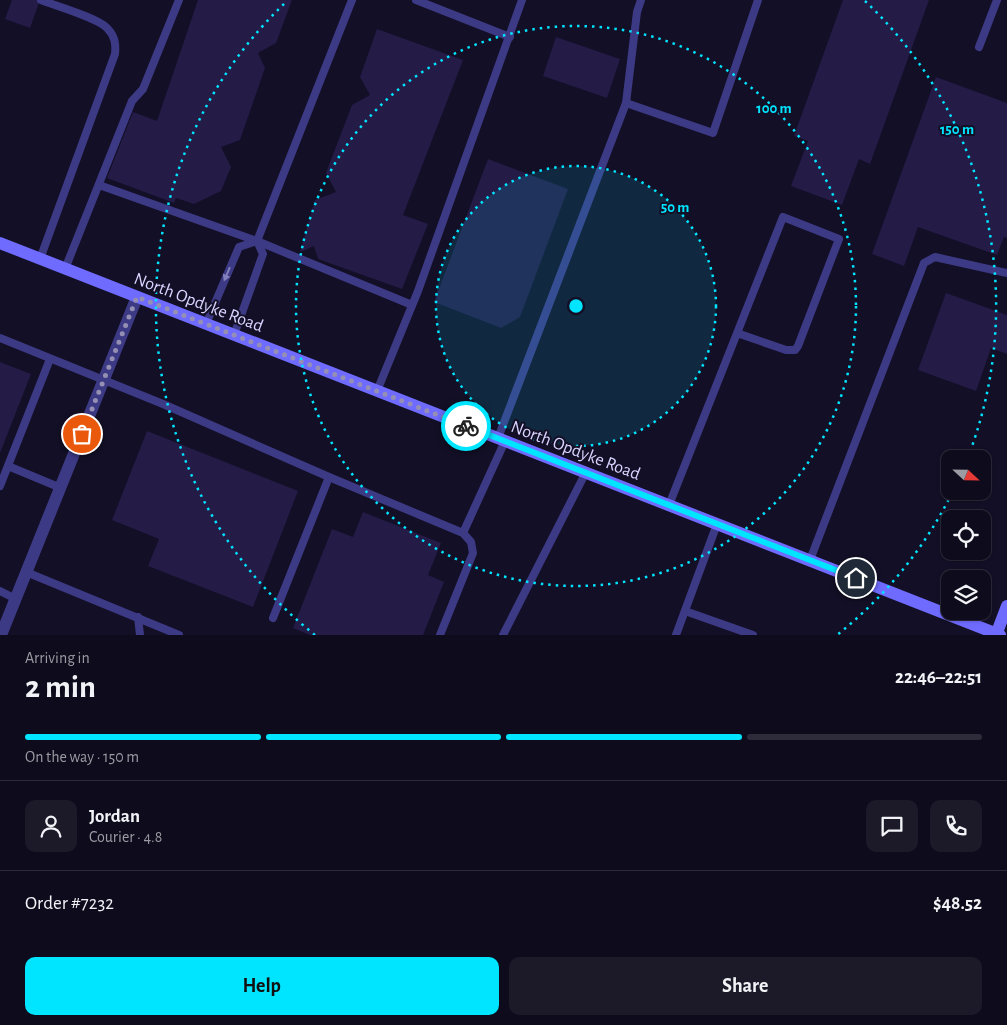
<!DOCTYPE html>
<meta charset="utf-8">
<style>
body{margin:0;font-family:"Alegreya Sans",sans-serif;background:#1c1929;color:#f1f3f6;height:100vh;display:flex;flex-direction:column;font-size:19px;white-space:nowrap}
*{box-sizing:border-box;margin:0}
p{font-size:16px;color:#9b9ba3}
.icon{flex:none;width:28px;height:28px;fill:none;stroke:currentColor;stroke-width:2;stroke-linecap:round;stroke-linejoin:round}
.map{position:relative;height:635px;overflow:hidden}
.details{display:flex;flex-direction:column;background:#0e0b1c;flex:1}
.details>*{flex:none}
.needle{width:32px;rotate:112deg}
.buttons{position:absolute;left:941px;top:450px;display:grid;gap:10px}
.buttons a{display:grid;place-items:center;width:50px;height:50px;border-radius:10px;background:#0e0b1c;box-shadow:0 1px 4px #0004,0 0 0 1px #2e2b3b;font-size:25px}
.pin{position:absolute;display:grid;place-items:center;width:42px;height:42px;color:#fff;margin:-21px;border:2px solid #fff;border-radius:50%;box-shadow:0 1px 5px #0007}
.courier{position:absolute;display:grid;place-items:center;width:50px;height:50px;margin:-25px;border:4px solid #00e5ff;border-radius:50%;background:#fff;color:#222;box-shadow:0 1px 6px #0007}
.head em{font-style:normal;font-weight:700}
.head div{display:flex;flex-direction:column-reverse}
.head{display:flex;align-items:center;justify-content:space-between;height:85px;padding:0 25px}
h1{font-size:32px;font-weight:700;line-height:38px}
.bar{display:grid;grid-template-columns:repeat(4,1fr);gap:8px 5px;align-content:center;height:60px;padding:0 25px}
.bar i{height:6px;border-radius:4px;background:#2e2b3b}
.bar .selected{background:#00e5ff}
.bar p{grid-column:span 4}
.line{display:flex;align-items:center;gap:12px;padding:0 25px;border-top:1px solid #2e2b3b}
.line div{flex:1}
.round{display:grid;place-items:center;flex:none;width:52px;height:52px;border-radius:10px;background:#1c1929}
.cta{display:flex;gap:10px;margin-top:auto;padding:10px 25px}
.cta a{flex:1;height:58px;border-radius:10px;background:#00e5ff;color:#111;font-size:20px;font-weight:700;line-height:58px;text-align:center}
.cta a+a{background:#1c1929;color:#f1f3f6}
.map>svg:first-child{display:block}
.building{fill:#241b47}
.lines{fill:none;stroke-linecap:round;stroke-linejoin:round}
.lane{stroke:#3d3a85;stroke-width:8}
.street{stroke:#3d3a85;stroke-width:12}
.secondary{stroke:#6f6bff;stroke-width:12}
.oneway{fill:#837fbc}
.done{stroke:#948fb3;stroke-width:5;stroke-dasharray:0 9}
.route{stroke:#00e5ff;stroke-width:6}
.ring{fill:none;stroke:#00e5ff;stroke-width:2.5;stroke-dasharray:2.5 5}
.labels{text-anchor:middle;stroke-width:4;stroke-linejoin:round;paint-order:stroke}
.street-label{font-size:18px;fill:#d9d4ff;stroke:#130f26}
.centre{fill:#00e5ff;stroke:#130f26;stroke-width:2.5}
.ring-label{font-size:15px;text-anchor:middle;font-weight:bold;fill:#00e5ff;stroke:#130f26;stroke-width:4;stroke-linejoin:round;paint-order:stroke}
</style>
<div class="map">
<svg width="1007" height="635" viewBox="0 0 1007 635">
<rect width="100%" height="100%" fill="#130f26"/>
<!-- building -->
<g class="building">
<path d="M12 0H40L30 28 5 19Z"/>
<path d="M198 0H292L276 43 258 53 265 68 240 140 221 147 231 167 221 191 194 204 176 198 174 203 107 178 133 112 157 121Z"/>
<path d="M843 0H929L870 164 859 159 842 205 791 186 808 141 794 136Z"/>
<path d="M377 29 463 60 403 215 428 224 402 289 318 259 314 246 300 252 315 200 336 192 326 173 352 105 370 95 360 77Z"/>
<path d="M556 37 620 59 607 98 543 76Z"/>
<path d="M936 77 1007 103V238L1004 237 997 255 918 227 904 266 872 254Z"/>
<path d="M488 159 568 189 520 317 501 328 434 302Z"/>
<path d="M946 293 1007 315V354L991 348 976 391 918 370Z"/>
<path d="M0 362 31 374 0 453Z"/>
<path d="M147 431 298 491 253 607 148 566 159 539 112 520Z"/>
<path d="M363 512 441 543 428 575 444 582 423 635H310L293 628 332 529 353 537Z"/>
</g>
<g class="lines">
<!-- lane -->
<g class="lane">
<path d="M416 0 510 37"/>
<path d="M979 47 997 0"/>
<path d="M626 103 713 133 758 0"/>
<path d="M99 185 257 241 412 305"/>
<path d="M40 259 115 54C116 44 115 36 107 28 98 18 56 6 41 0"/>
<path d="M65 269 132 101 143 89 179 0"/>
<path d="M206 324 239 247 257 241"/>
<path d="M234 335 263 254 257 241 352 0"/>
<path d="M0 338 163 404 329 477 463 533 471 542 473 553 440 635"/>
<path d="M377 391 418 291 522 0"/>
<path d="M498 438 626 103 637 12 641 0"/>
<path d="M8 466 61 488"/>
<path d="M0 486 50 359"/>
<path d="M669 505 783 217 839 239 798 346 795 350H786L737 333"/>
<path d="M463 533 505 441"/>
<path d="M810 560 924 263 935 257 1007 273"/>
<path d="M26 572 179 635"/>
<path d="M0 591 16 599"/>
<path d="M685 611 753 635"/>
<path d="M138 617 140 635"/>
<path d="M273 618 329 477"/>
<path d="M503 635 586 472"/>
<path d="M676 635 717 524"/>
</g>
<!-- street -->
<path class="street" d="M1 635 137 297"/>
<!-- secondary -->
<g class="secondary">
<path d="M0 243 1000 635"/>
<path d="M996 635 1007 606"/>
</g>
</g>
<!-- one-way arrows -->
<defs><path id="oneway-solid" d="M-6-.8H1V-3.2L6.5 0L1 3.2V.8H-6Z" transform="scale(1.25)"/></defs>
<use class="oneway" href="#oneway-solid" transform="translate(227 274) rotate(113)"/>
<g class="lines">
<!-- done -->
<path class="done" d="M82 434 137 297 466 426"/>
<!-- route -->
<path class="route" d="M466 426 856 578"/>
</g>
<!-- distance rings -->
<circle cx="576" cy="306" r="140" fill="#00e5ff" fill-opacity=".12"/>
<g class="ring">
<circle cx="576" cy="306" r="140"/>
<circle cx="576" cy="306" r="280"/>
<path d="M952 493A420 420 0 0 1 837 635M315 635A420 420 0 0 1 287 1M865 1A420 420 0 0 1 968 457"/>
</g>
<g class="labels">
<!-- street labels -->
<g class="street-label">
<text transform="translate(199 302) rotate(21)" y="6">North Opdyke Road</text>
<text transform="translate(576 450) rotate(21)" y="6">North Opdyke Road</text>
</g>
</g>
<circle cx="576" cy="306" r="8" class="centre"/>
<g class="ring-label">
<text x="774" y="113">100 m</text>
<text x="957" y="134">150 m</text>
<text x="675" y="212">50 m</text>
</g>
</svg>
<div class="buttons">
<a><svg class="needle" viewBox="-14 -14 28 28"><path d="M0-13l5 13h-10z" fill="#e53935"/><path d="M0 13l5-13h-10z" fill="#9b9ba3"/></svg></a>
<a><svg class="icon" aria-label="locate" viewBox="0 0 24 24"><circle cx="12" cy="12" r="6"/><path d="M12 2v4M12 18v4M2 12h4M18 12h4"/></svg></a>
<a><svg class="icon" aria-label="layers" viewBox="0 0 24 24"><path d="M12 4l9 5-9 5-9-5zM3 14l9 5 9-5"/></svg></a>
</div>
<div class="pin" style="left:82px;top:434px;background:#ea580c"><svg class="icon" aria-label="bag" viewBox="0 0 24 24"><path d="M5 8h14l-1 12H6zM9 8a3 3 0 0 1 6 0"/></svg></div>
<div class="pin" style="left:856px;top:578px;background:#1f2937"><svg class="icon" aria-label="home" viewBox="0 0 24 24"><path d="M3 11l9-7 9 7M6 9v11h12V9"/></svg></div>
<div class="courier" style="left:466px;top:426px"><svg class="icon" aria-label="bike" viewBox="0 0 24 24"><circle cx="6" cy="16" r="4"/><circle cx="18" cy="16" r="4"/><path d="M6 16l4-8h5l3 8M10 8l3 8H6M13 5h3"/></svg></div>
</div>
<section class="details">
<div class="head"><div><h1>2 min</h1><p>Arriving in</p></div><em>22:46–22:51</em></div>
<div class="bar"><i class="selected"></i><i class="selected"></i><i class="selected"></i><i></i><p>On the way · 150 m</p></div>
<div class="line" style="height:90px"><a class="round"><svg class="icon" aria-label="person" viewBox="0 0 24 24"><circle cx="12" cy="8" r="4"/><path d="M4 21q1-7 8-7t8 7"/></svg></a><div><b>Jordan</b><p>Courier · 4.8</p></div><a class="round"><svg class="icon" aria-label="chat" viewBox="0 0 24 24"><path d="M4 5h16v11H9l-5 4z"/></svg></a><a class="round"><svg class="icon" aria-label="phone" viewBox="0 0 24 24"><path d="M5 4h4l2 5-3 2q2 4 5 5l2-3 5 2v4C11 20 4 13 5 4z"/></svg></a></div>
<div class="line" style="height:65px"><div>Order #7232</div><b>$48.52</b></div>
<div class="cta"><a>Help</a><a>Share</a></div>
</section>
